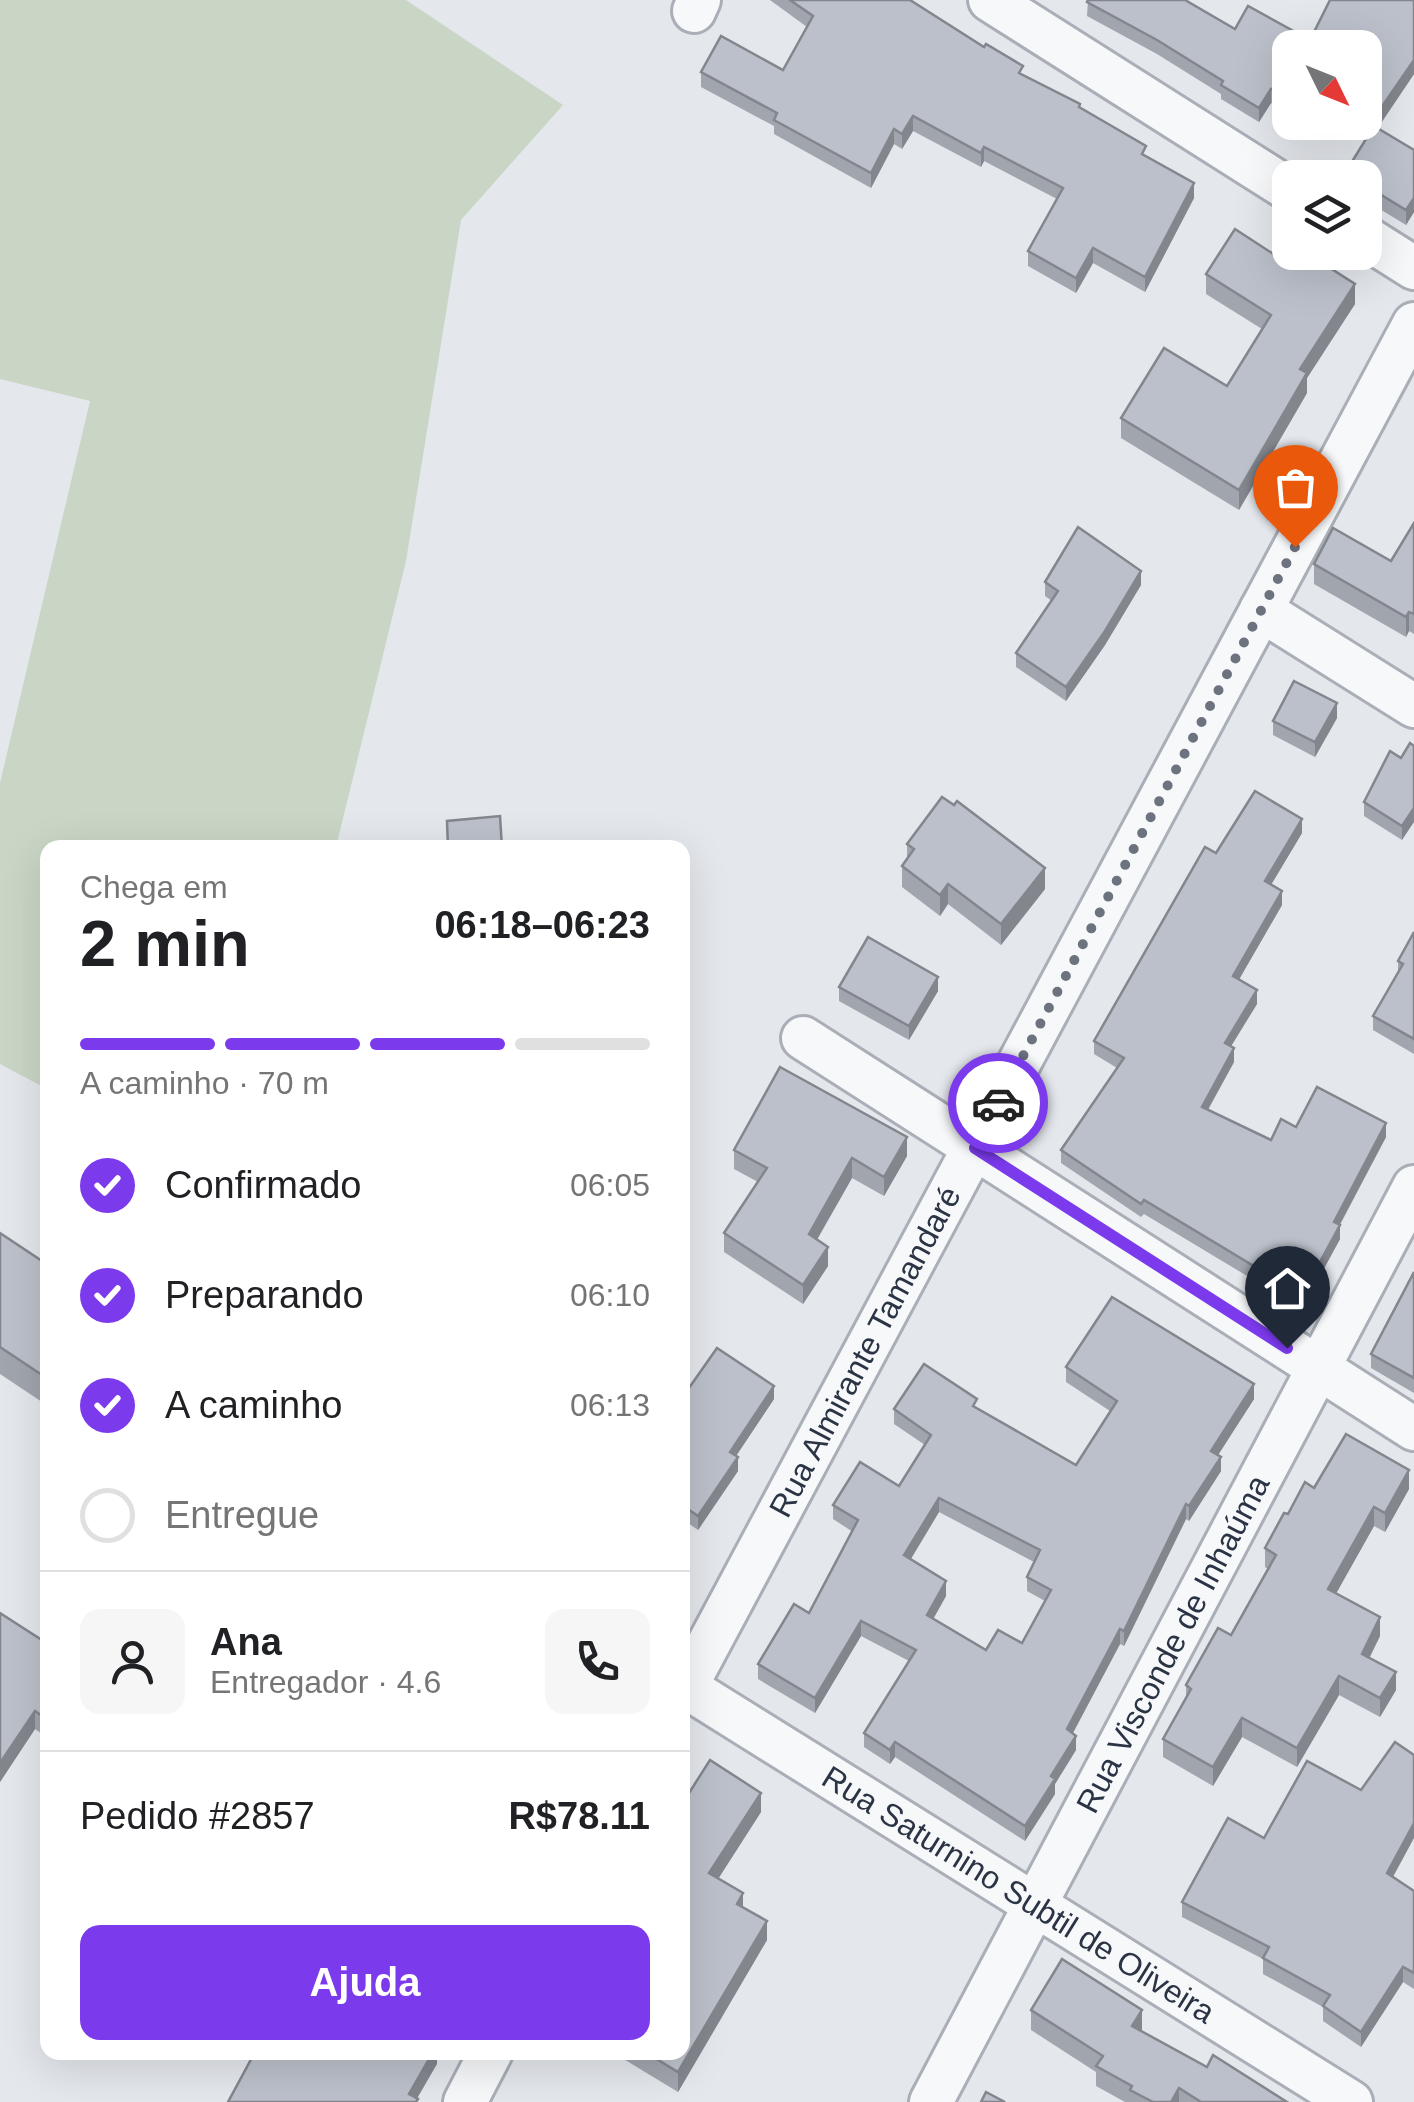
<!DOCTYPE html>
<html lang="pt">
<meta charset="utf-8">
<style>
body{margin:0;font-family:Arial,sans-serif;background:#f6f6f6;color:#202124;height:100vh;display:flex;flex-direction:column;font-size:38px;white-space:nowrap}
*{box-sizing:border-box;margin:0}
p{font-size:32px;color:#757577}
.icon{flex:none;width:55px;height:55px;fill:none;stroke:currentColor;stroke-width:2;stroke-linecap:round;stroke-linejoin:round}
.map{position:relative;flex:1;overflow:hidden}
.details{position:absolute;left:40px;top:840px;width:650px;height:1220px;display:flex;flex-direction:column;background:#fff;border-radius:20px;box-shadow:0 10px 40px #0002}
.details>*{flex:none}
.needle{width:65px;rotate:133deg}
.controls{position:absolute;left:1272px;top:30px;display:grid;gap:20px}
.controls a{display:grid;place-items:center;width:110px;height:110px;border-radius:20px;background:#fff;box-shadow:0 10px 40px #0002;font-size:50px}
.pin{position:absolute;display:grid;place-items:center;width:85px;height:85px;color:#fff;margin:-102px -42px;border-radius:50% 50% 50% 0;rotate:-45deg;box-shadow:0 0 10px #0007}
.pin .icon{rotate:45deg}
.courier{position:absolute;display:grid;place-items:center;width:100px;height:100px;margin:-50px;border:8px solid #7c3aed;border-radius:50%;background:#fff;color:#222;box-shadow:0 2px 12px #0007}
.headline em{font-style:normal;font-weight:700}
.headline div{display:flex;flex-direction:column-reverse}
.headline{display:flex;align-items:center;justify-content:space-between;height:170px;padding:0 40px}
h1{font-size:65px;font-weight:700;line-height:75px}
.bar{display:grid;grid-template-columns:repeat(4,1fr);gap:15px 10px;align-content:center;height:120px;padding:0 40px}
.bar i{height:12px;border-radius:8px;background:#e0e0e0}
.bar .current{background:#7c3aed}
.bar p{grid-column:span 4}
.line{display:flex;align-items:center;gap:25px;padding:0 40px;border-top:2px solid #e0e0e0}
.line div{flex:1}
.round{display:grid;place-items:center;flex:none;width:105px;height:105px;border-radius:20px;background:#f6f6f6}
ol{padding:0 40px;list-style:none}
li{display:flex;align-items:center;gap:30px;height:110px}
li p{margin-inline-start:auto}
li .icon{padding:10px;border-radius:50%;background:#7c3aed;color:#fff;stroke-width:4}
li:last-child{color:#757577}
li i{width:55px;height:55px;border:5px solid #e0e0e0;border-radius:50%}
.button{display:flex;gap:20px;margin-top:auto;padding:20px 40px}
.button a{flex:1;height:115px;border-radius:20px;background:#7c3aed;color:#fff;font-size:40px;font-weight:700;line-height:115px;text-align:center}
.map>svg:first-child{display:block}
.green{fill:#c9d6c5}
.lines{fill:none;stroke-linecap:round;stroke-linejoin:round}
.minor-casing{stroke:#a9aeb7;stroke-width:48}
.minor{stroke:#f7f8fa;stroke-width:42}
.wall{fill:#a1a5ae;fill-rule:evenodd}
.shaded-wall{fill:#83868d}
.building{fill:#bbc0ca;stroke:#83868d;stroke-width:2.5;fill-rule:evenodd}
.done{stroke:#6c737f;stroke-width:10;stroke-dasharray:0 18}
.route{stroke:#7c3aed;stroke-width:12}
.labels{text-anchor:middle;stroke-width:9;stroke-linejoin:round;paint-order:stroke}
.street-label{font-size:32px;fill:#2b3445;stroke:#f4f6f9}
</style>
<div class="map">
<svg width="1414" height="2102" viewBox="0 0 1414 2102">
<rect width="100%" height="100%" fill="#e4e7ec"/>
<!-- green -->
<path class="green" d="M0 0H406L563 105 461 220 406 561 336 847 48 848 47 1089 0 1064V783L90 401 0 379Z"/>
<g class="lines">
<defs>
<g id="minor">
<path d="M990 0 1290 190"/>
<path d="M694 11 699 0"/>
<path d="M1365 237 1414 268"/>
<path d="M1261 610 1414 706"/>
<path d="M803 1038 1414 1429"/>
<path id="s1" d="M686 1687 1351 2102"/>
<path id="s2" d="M682 1694 1414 324"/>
<path d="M465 2102 491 2052"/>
<path id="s3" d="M931 2102 1414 1187"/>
</g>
</defs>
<!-- minor casing -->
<use href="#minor" class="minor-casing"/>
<!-- minor -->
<use href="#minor" class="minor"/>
</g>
<!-- wall -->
<g class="wall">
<path d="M770 0H910L1023 75 1080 108 1146 157 1194 198 1145 292 1093 263 1076 293 1028 266V251L1057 199 984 161 981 167 913 131 902 149 894 144 871 188 774 134V126L701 87V72L783 70 807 27Z"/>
<path d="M1088 0H1185L1235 29 1248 6 1310 40 1330 0H1414V74L1378 128 1414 150V212L1406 225 1365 200V178H1345V173L1369 133 1352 122H1365V48H1290V114L1271 103 1259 122 1221 99V94L1157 54 1087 16Z"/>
<path d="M1281 259 1355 304 1307 378V393L1239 510 1121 438V418L1227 386 1262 329 1206 294V274Z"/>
<path d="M1414 523V634L1409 631 1406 637 1314 584V564L1391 561Z"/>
<path d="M1045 582 1141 585 1105 645 1066 701 1016 667V653L1052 601 1045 596Z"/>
<path d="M1337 718 1315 757 1273 735V721Z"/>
<path d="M1414 746 1402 840 1364 816V802L1401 758Z"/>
<path d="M1302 833 1271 885 1282 905 1239 979 1257 1004 1231 1046 1234 1062 1208 1110 1271 1140 1296 1127 1386 1137 1340 1225V1239L1302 1309 1144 1214 1141 1217 1061 1163V1150L1117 1068 1094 1054V1041L1216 853Z"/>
<path d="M907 844 1045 889 1001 945 948 904 940 916 902 887V866L907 859Z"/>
<path d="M1414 932V1054L1373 1030V1016L1398 973V961Z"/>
<path d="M839 987 938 991 909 1040 839 1001Z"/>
<path d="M734 1150 907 1156 884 1196 852 1178 817 1240 828 1266 803 1304 724 1252V1233L758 1182 734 1169Z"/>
<path d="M0 1233 48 1265V1406L0 1374Z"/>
<path d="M1414 1272V1393L1371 1368V1354Z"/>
<path d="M1066 1367 1254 1399 1218 1455 1221 1471 1189 1521 1186 1519 1124 1646 1120 1644 1073 1733 1076 1750 1055 1784V1794L1025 1841 895 1757 890 1764 864 1747V1733L909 1661 861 1636 815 1713 758 1679V1664L809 1613 853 1532 833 1519V1505L899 1486 925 1445 894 1424V1409L977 1408 1076 1465 1110 1411 1066 1382ZM939 1512 1034 1562 1027 1577V1591L1045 1601 1022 1643 986 1650 933 1619 946 1596 911 1559Z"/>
<path d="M682 1398 774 1399 736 1456 738 1471 698 1530 682 1519Z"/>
<path d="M1314 1488 1409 1489 1385 1532 1374 1526 1336 1593 1380 1636 1370 1657 1396 1690 1380 1717 1339 1695 1297 1767 1242 1737 1213 1786 1163 1757V1739L1186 1698V1685L1231 1635 1268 1569 1265 1567V1548L1288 1514Z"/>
<path d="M0 1613 48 1644V1738L35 1729 0 1782Z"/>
<path d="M682 1804 761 1812 718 1879 743 1907 767 1940 678 2092 612 2052H682Z"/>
<path d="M1264 1838 1393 1877 1414 1891V1989L1403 1982 1361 2047 1323 2021V2007L1263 1974V1959L1182 1917V1902Z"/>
<path d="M1031 2010 1207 2067 1287 2102H1125L1096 2086V2072L1031 2030Z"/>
</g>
<!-- shaded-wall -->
<g class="shaded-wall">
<path d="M1414 60V74L1372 136V121Z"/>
<path d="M1271 89V103L1259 122V108Z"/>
<path d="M913 116V131L902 149V134Z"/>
<path d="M894 129V144L871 188V173Z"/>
<path d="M984 147V161L981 167V153Z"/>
<path d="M1194 183V198L1145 292V277Z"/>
<path d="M1414 198V212L1406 225V210Z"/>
<path d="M1093 248V263L1076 293V278Z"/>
<path d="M1355 284V304L1307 378V393L1239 510V490L1300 369Z"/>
<path d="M1141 571V585L1105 645 1066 701V687Z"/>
<path d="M1409 612V631L1406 637V617Z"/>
<path d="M1337 703V718L1315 757V742Z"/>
<path d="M1414 808V822L1402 840V826Z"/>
<path d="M1302 819V833L1265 895V881Z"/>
<path d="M1045 868V889L1001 945V924Z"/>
<path d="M948 884V904L940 916V895Z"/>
<path d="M1282 891V905L1233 990V976Z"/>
<path d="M938 977V991L909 1040V1026Z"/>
<path d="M1257 990V1004L1225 1056V1043Z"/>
<path d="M1234 1048V1062L1202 1120V1107Z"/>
<path d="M1386 1123V1137L1334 1235V1222Z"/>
<path d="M907 1137V1156L884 1196V1177Z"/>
<path d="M852 1158V1178L809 1253V1234Z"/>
<path d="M1340 1225V1239L1302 1309V1295Z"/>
<path d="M828 1247V1266L803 1304V1285Z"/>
<path d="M1254 1384V1399L1211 1466V1451Z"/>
<path d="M774 1386V1399L730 1465V1452Z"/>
<path d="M738 1457V1471L698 1530V1516Z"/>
<path d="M1221 1457V1471L1189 1521V1506Z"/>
<path d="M1409 1470V1489L1385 1532V1513Z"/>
<path d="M939 1498V1512L904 1570V1555Z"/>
<path d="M1186 1504V1519L1124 1646V1631Z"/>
<path d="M1374 1507V1526L1328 1608V1589Z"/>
<path d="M946 1581V1596L927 1630V1615Z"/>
<path d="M1380 1617V1636L1362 1672V1654Z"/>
<path d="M861 1621V1636L815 1713V1698Z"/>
<path d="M1120 1629V1644L1067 1744V1729Z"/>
<path d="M1396 1672V1690L1380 1717V1698Z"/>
<path d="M1339 1676V1695L1297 1767V1748Z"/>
<path d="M35 1711V1729L0 1782V1763Z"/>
<path d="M1242 1718V1737L1213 1786V1767Z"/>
<path d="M1076 1736V1750L1055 1784V1794L1025 1841V1826L1051 1776Z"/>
<path d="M895 1742V1757L890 1764V1750Z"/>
<path d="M761 1793V1812L709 1893V1873Z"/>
<path d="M1414 1823V1838L1387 1888V1873Z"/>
<path d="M743 1893V1912L737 1904Z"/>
<path d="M767 1921V1940L678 2092V2072Z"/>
<path d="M1403 1967V1982L1361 2047V2032Z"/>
<path d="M1142 2010V2031L1132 2046V2026Z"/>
<path d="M429 2052H437V2064L415 2102 409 2094Z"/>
<path d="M1179 2088V2102H1171Z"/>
</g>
<!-- building -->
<g class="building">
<path d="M790 0H910L984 47 986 44 1023 66 1019 73 1080 104 1079 107 1146 146 1142 154 1194 183 1145 277 1093 248 1076 278 1028 251 1063 188 984 147 981 153 913 116 902 134 894 129 871 173 774 120 777 113 701 72 721 36 783 70 813 16Z"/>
<path d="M1088 0H1185L1235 29 1248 6 1310 40 1330 0H1414V60L1372 121 1365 117V48H1290V99L1271 89 1259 108 1221 85 1223 81 1157 40 1087 2Z"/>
<path d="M1374 126 1414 150V198L1406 210 1365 185V178H1352L1345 173Z"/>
<path d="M1235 229 1281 259 1290 244V252H1305L1355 284 1300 369 1307 373 1239 490 1121 418 1164 348 1227 386 1271 315 1206 274Z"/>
<path d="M1414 523V614L1409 612 1406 617 1314 564 1333 528 1391 561Z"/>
<path d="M1078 527 1141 571 1105 631 1066 687 1016 653 1058 591 1045 582Z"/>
<path d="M1294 681 1337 703 1315 742 1273 721Z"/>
<path d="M1410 743 1414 746V808L1402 826 1364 802 1390 751 1401 758Z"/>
<path d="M1255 791 1302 819 1265 881 1282 891 1233 976 1257 990 1225 1043 1234 1048 1202 1107 1271 1140 1281 1119 1296 1127 1317 1087 1386 1123 1334 1222 1340 1225 1302 1295 1144 1200 1141 1204 1061 1150 1124 1058 1094 1041 1205 847 1216 853Z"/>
<path d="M942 797 954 805 957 801 1045 868 1001 924 948 884 940 895 902 866 914 849 907 844Z"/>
<path d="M500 816 502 848H448L447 821Z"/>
<path d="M1414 932V1039L1373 1016 1403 964 1398 961Z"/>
<path d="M868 937 938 977 909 1026 839 987Z"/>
<path d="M780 1067 907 1137 884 1177 852 1158 809 1234 828 1247 803 1285 724 1233 767 1168 734 1150Z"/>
<path d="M0 1233 48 1265V1379L0 1347Z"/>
<path d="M1414 1272V1378L1371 1354Z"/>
<path d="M1112 1297 1254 1384 1211 1451 1221 1457 1189 1506 1186 1504 1124 1631 1120 1629 1067 1729 1076 1736 1051 1776 1055 1779 1025 1826 895 1742 890 1750 864 1733 916 1650 861 1621 815 1698 758 1664 794 1604 809 1613 858 1520 833 1505 860 1462 899 1486 931 1435 894 1409 924 1364 977 1399 973 1406 1076 1465 1117 1401 1066 1367ZM939 1498 1040 1550 1027 1577 1051 1590 1022 1643 998 1630 986 1650 927 1615 946 1581 904 1555Z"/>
<path d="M717 1348 774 1386 730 1452 738 1457 698 1516 682 1505V1398Z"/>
<path d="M1346 1434 1409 1470 1385 1513 1374 1507 1328 1589 1380 1617 1362 1654 1396 1672 1380 1698 1339 1676 1297 1748 1242 1718 1213 1767 1163 1739 1191 1689 1186 1685 1218 1628 1231 1635 1276 1555 1265 1548 1284 1513 1288 1514 1305 1482 1314 1488Z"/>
<path d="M0 1613 48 1644V1720L35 1711 0 1763Z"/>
<path d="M1395 1742 1414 1755V1823L1387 1873 1414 1891V1973L1403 1967 1361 2032 1323 2006 1330 1995 1263 1958 1269 1947 1182 1902 1228 1818 1264 1838 1307 1761 1361 1790Z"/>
<path d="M710 1760 761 1793 709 1873 743 1893 737 1904 767 1921 678 2072 645 2052H682V1804Z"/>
<path d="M1062 1959 1142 2010 1132 2026 1207 2067 1213 2055 1287 2102H1201L1179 2088 1171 2102H1153L1130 2090 1132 2086 1096 2066 1103 2056 1031 2010Z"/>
<path d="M255 2052H433L409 2094 418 2099 416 2102H228Z"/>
<path d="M986 2092 1005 2102H981Z"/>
</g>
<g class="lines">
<!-- done -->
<path class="done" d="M998 1103 1295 547"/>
<!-- route -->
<path class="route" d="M998 1103 975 1148 1287 1348"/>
</g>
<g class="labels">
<!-- street labels -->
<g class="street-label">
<text dy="11" stroke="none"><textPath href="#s2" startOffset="388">Rua Almirante Tamandaré</textPath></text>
<text dy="11" stroke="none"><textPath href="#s3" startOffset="518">Rua Visconde de Inhaúma</textPath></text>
<text dy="11" stroke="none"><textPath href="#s1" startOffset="392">Rua Saturnino Subtil de Oliveira</textPath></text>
</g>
</g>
</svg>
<div class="controls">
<a><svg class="needle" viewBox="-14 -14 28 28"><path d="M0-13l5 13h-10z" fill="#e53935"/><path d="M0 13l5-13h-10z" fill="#757577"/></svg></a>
<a><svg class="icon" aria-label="layers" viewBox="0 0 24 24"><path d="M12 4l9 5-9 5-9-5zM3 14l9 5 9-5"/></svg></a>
</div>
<div class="pin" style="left:1295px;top:547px;background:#ea580c"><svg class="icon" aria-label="bag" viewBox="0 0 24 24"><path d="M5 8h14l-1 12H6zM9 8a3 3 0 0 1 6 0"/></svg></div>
<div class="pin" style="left:1287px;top:1348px;background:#1f2937"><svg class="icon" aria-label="home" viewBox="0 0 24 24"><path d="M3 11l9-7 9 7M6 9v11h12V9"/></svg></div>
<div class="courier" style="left:998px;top:1103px"><svg class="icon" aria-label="car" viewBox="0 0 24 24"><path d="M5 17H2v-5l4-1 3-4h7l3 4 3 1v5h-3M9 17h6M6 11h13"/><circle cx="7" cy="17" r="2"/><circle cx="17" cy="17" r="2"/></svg></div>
<section class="details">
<div class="headline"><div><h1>2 min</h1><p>Chega em</p></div><em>06:18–06:23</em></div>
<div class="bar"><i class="current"></i><i class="current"></i><i class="current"></i><i></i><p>A caminho · 70 m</p></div>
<ol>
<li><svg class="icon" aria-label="check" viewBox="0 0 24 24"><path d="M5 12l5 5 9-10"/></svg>Confirmado<p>06:05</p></li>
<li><svg class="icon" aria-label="check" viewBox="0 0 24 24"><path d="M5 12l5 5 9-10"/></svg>Preparando<p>06:10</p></li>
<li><svg class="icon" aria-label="check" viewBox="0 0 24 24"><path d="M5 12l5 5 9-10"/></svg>A caminho<p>06:13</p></li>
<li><i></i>Entregue</li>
</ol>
<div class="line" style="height:180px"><a class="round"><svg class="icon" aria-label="person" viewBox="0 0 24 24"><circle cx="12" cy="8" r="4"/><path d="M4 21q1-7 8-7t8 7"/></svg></a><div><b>Ana</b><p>Entregador · 4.6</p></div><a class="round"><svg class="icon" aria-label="phone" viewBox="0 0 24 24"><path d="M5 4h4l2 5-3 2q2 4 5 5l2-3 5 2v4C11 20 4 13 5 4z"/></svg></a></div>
<div class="line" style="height:130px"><div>Pedido #2857</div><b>R$78.11</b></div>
<div class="button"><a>Ajuda</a></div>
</section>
</div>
